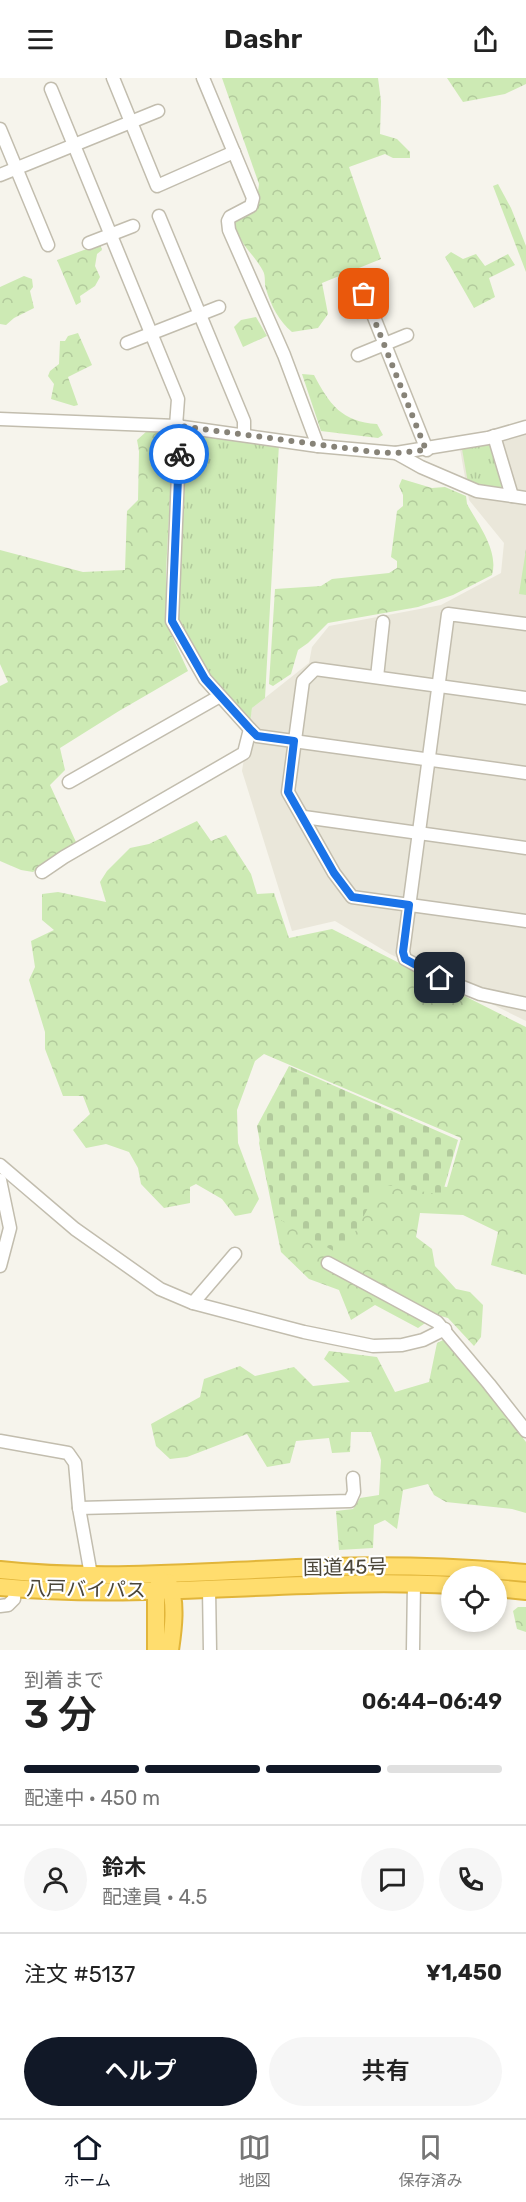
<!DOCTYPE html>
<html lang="ja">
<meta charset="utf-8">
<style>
body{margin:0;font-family:Rubik,"Noto Sans JP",sans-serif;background:#f6f6f6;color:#222;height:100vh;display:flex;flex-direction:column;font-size:22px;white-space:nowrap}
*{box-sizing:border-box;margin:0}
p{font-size:20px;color:#767676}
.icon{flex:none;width:33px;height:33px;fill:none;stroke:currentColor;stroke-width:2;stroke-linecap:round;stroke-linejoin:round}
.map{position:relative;height:1572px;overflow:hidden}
.side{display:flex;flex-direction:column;background:#fff;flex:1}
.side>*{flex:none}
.controls{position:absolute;left:441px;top:1488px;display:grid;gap:12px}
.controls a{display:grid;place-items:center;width:66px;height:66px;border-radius:50%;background:#fff;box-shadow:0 3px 9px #0003;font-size:30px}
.pin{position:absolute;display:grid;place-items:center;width:51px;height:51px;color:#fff;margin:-26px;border-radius:12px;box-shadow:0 3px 9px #0006}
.courier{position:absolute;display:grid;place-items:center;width:60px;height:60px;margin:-30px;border:4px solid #1a73e8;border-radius:50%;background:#fff;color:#222;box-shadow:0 2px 8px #0007}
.overview em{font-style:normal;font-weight:600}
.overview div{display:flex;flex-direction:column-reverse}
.overview{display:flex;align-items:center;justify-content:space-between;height:102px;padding:0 24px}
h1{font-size:39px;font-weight:600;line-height:45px}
.bar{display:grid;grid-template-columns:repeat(4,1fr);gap:9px 6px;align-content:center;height:72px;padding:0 24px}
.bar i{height:8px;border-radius:4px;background:#e0e0e0}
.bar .on{background:#111827}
.bar p{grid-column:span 4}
.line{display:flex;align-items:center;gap:15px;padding:0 24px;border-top:2px solid #e0e0e0}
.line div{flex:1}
.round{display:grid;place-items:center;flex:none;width:63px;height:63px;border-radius:32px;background:#f6f6f6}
.cta{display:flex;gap:12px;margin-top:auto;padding:12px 24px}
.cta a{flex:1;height:69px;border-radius:36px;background:#111827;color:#fff;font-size:24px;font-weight:600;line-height:69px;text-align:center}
.cta a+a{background:#f6f6f6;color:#222}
header{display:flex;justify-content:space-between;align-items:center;height:78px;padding:0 24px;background:#fff;font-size:27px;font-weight:600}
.dock{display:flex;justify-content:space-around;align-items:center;height:84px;border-top:2px solid #e0e0e0;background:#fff;font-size:16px;color:#767676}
.dock a{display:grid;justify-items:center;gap:3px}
.dock .on{color:#111827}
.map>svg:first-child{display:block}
.residential{fill:#eae7da}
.grass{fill:url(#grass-tufts)}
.forest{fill:url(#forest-crowns)}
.cemetery{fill:url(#cemetery-stones)}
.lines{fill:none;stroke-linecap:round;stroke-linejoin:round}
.minor-casing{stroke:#c2bdae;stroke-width:15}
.highway-casing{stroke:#e1b53a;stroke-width:20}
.minor{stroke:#fff;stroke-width:12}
.highway{stroke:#ffdd6e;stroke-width:16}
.done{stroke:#878378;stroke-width:6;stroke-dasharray:0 10.8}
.route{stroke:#1a73e8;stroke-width:8}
.labels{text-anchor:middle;stroke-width:4.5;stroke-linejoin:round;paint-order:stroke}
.street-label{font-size:20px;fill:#4b4639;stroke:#fff}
</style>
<header><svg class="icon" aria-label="menu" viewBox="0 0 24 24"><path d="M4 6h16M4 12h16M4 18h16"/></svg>Dashr<svg class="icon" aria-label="share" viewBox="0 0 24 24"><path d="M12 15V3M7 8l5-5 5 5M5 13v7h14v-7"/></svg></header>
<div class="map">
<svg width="526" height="1572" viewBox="0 0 526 1572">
<defs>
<pattern id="grass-tufts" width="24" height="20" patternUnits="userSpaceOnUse" patternTransform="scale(1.5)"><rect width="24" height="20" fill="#cdeab4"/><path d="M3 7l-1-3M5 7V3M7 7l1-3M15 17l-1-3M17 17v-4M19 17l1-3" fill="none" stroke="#b2ca9c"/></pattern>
<pattern id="forest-crowns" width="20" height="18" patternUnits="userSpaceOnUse" patternTransform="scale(1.5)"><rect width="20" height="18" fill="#cdeab4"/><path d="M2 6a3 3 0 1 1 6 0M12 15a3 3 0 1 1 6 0" fill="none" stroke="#b2ca9c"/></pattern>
<pattern id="cemetery-stones" width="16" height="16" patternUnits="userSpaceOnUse" patternTransform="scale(1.5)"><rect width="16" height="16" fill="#cdeab4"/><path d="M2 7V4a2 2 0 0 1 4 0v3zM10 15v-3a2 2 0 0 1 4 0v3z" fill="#b2ca9c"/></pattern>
</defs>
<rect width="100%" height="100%" fill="#f6f4ec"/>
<!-- residential -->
<path class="residential" d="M526 354V943L390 876 335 843 292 853 242 693 252 630 309 585 312 569 329 548 441 527 501 495 504 465 469 422 460 371Z"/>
<!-- grass -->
<g class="grass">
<path d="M186 356 279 366 265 620 252 630 250 645 209 599 178 540Z"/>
<path d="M488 365 494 369 503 407 500 411 468 405 462 371Z"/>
<path d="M526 471V517L519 516Z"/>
</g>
<!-- forest -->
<g class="forest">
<path d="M222 0H378L381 23 380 56 397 61 410 74V80H393L385 76 349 89 381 181 322 205 328 236 318 250 292 254C279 243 271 228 266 211 264 206 266 198 263 193 255 177 237 164 234 145L256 129 259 106Z"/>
<path d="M447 0H526V6L505 16 463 24Z"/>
<path d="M498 106 511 130 526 168V194L493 108Z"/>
<path d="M100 166 102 172 97 176 95 188 100 199 95 208 80 218 81 224 76 227 57 182Z"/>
<path d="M451 174 463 181 476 176 485 188 508 176 515 187 489 200 495 219 474 230 445 179Z"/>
<path d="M24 198 32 201 33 209 30 213 34 230 14 240 6 247 0 246V209Z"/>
<path d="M256 239 267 258 243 269 234 249 241 242Z"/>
<path d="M78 255 92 287 68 299 78 327 74 328 51 321 54 306 48 298 50 293 59 286 60 263H65L68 258Z"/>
<path d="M302 296 314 297C329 326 342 344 377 346L383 357 378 360 321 353Z"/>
<path d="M147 353 169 355 173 362 166 494V545L188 593 119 633 60 670 65 692 50 707 76 764 33 794 21 792 0 783V608L8 604 0 586V472L83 494 125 492 127 433 138 422 139 373 137 362Z"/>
<path d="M402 401 432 410 445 409 466 418 467 426C478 446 499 473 492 497L453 517 418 529 328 545 308 565 298 572 291 596 273 608 269 606 275 511 321 508 332 501 389 495 397 490V483L391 479 397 433 403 428V417L399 408Z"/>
<path d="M197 743 211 763 226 757 251 796 257 816 274 815 289 860 332 851 526 949V1197L491 1187 498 1154 463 1137 420 1135 416 1159 432 1171 435 1188 456 1211 470 1214 483 1227 481 1259 474 1268 448 1240 437 1237 418 1250 375 1227 351 1242 339 1212 309 1201 281 1174 259 1065 266 1042 382 1100 447 1109 461 1060 264 976 255 983 237 1032 238 1065 259 1121 251 1135 235 1138 222 1121 196 1106 190 1109V1125L164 1130 141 1106 138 1090 129 1074 106 1066 86 1070 73 1052 90 1036 83 1018H63L45 971V954L29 902 35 889 31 863 54 852 42 842V816L58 814 106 824 100 804 107 793 130 770 149 766Z"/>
<path d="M447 1260 526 1364V1435L512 1431 446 1424 434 1417 428 1406 403 1412 397 1451 385 1442 374 1447 373 1470 339 1472 336 1433 353 1431 360 1420 379 1417 381 1382 371 1354H351L350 1374 332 1375 329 1360 296 1363 290 1385 267 1389 247 1356 187 1379 170 1381 156 1368 151 1346 200 1319 204 1301 240 1288 255 1298 294 1289 313 1308 350 1304 324 1281 329 1273 377 1279 395 1314 429 1304 437 1265Z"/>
<path d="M518 1529H526V1554L517 1551 513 1533Z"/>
</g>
<!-- cemetery -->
<path class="cemetery" d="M289 988 458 1062 442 1117 381 1106 342 1178 279 1141 266 1098 257 1048Z"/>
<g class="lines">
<defs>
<g id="minor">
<path d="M113 0 157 108 234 74"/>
<path d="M203 0 253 120 251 128 230 139 228 143 229 152 284 277 318 368"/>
<path d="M51 11 178 321 176 348"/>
<path d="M0 51 48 167"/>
<path d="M0 97 158 33"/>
<path d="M159 138 244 343V357"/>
<path d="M89 165 133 148"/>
<path d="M358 199 427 372"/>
<path d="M127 265 219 229"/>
<path d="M358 277 407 257"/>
<path d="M0 341 176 348 318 368 396 375 488 360 526 349"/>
<path d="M180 348 172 543 205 601 250 651 257 658 526 695"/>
<path d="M494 358 512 418"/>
<path d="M396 375 421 389 477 413 526 420"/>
<path d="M526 546 448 536 403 874 405 881 440 900 480 916 526 926"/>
<path d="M377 599 383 544"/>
<path d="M526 620 315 591 303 603 288 714 334 795 352 819 526 843"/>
<path d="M69 704 220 618"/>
<path d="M304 739 526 770"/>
<path d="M42 794 64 779 244 675 250 651"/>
<path d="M0 1087 75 1151 160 1211 193 1225 304 1254 373 1268 402 1267 423 1262 445 1251"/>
<path d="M0 1102 10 1150 0 1188"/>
<path d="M328 1185 437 1244 489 1306 526 1353"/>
<path d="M193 1225 235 1176"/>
<path d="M0 1363 68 1375 75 1385 79 1430 91 1497"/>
<path d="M79 1430 350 1423 354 1414 353 1400"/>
<path d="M209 1511 210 1572"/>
<path d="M0 1528 8 1527 14 1521 15 1510"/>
<path d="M413 1572 414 1505"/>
</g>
<g id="highway">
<path d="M0 1492C108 1504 218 1492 327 1489 393 1487 460 1489 526 1495"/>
<path d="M168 1504C177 1523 173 1552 170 1572"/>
<path d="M0 1509C150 1523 301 1499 452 1507"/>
<path d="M496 1510 526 1513"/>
<path d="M156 1572V1512L161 1502"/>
</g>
</defs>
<!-- minor casing -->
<use href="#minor" class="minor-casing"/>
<!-- highway casing -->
<use href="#highway" class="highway-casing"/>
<!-- minor -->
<use href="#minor" class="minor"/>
<!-- highway -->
<use href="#highway" class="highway"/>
</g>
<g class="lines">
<!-- done -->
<path class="done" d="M179 376 180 348 374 374 396 375 426 372 364 216"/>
<!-- route -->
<path class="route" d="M179 376 172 543 205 601 250 651 257 658 294 663 288 714 334 795 352 819 409 827 403 874 405 881 440 900"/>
</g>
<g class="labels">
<!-- street labels -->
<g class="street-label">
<text transform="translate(345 1489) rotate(-1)" y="7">国道45号</text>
<text transform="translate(86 1511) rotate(1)" y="7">八戸バイパス</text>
</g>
</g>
</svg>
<div class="controls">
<a><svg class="icon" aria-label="locate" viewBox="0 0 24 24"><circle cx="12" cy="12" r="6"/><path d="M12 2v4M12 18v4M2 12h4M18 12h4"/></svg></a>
</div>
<div class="pin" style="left:364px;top:216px;background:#ea580c"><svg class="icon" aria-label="bag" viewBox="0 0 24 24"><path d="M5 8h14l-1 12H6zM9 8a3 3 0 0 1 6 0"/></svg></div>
<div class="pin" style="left:440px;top:900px;background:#1f2937"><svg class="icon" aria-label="home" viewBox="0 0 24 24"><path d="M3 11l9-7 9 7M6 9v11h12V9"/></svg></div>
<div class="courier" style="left:179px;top:376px"><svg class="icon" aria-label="bike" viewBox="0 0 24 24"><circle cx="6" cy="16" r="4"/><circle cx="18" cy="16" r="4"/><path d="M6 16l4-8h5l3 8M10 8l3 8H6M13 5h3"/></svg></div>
</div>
<section class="side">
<div class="overview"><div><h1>3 分</h1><p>到着まで</p></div><em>06:44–06:49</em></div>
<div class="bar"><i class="on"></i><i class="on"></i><i class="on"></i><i></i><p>配達中 · 450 m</p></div>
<div class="line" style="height:108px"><a class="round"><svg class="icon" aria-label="person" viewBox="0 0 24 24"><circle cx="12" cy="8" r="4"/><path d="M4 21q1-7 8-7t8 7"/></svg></a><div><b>鈴木</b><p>配達員 · 4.5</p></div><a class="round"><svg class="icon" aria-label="chat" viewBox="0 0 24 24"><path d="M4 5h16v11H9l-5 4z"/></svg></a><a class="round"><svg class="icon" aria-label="phone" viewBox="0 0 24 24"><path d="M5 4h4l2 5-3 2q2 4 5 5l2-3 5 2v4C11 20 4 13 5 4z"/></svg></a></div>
<div class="line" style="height:78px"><div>注文 #5137</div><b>¥1,450</b></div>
<div class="cta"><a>ヘルプ</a><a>共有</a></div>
</section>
<nav class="dock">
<a class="on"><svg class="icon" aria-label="home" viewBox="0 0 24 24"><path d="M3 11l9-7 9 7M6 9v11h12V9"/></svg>ホーム</a>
<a><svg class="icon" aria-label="map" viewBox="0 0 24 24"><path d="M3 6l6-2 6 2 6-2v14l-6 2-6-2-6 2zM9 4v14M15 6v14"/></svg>地図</a>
<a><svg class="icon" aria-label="saved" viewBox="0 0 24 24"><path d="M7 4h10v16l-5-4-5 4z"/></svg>保存済み</a>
</nav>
